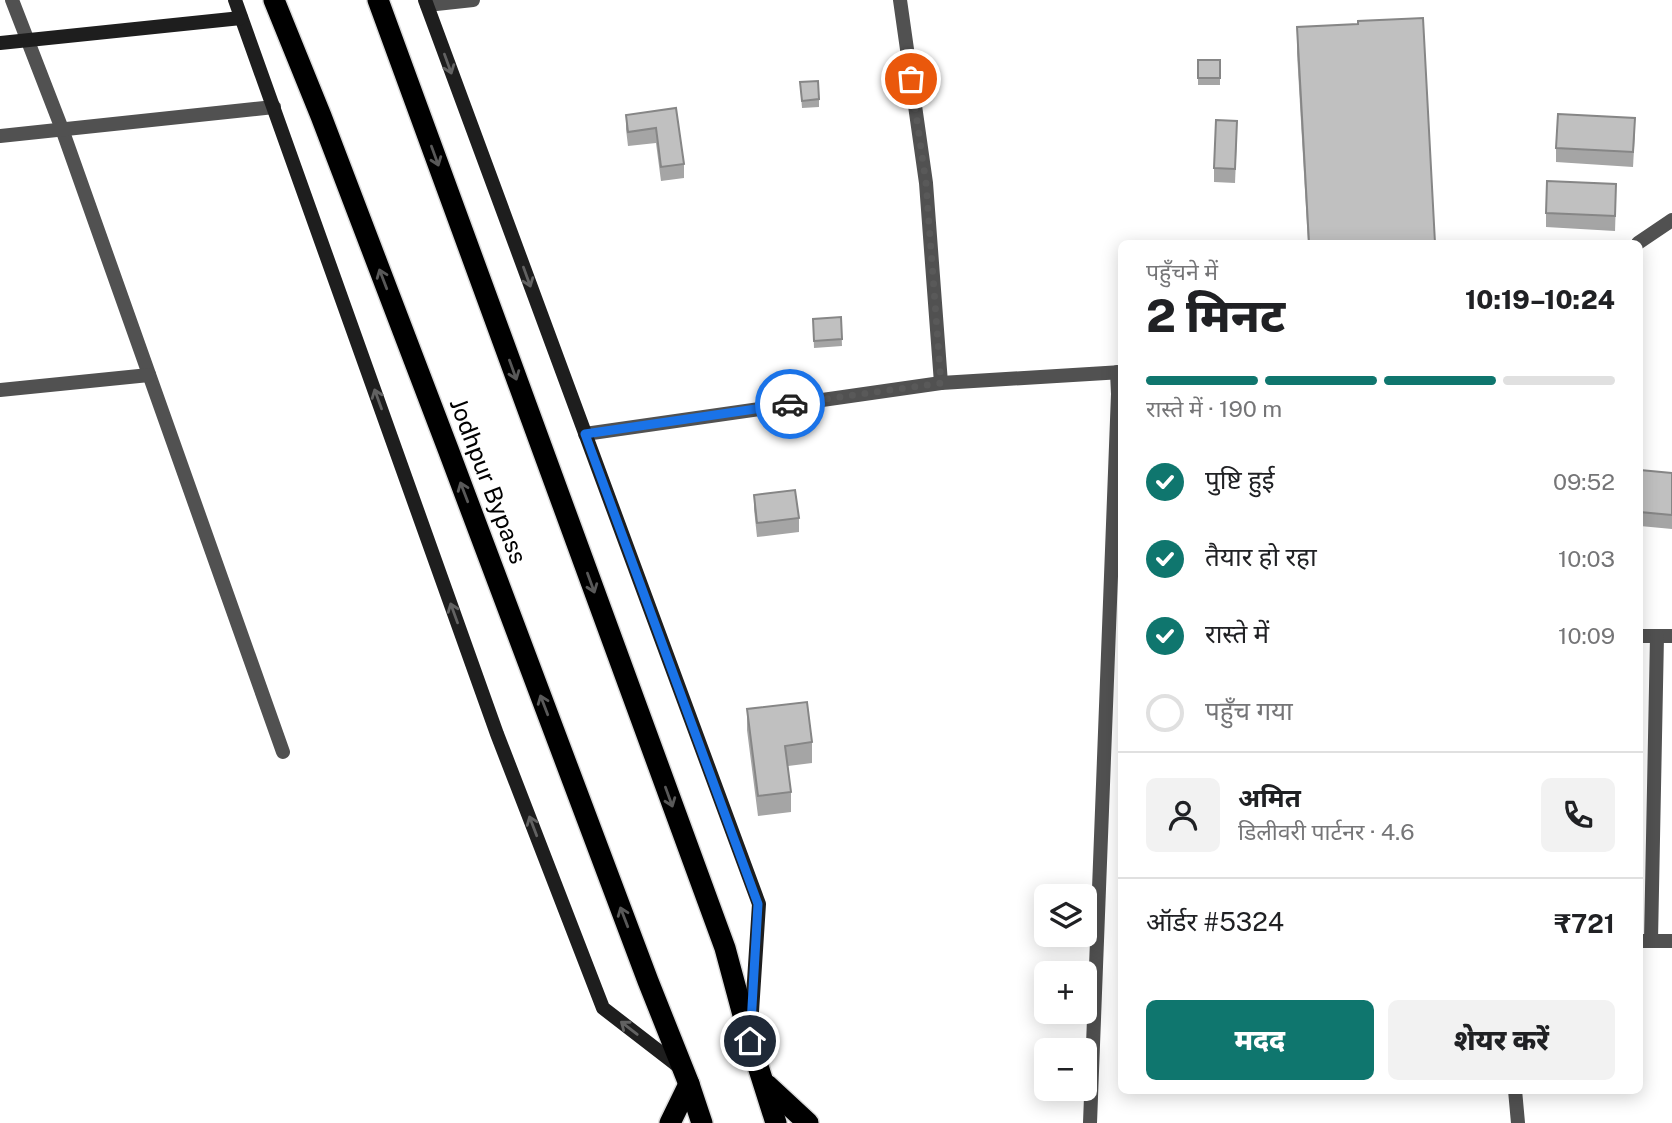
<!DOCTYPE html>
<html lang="hi">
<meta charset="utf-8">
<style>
body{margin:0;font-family:"Public Sans","Noto Sans Devanagari",sans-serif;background:#f2f2f2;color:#202124;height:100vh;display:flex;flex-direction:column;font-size:26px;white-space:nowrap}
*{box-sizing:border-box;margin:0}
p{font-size:23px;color:#757577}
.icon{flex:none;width:38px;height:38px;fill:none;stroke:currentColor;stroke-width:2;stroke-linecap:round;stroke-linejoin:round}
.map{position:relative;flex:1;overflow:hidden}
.sheet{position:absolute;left:1118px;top:240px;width:525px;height:854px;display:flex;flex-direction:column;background:#fff;border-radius:10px;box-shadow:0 4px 18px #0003}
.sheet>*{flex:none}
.fabs{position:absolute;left:1034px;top:884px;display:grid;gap:14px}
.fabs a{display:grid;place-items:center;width:63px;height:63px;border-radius:10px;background:#fff;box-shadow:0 4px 18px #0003;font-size:35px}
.pin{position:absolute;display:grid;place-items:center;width:60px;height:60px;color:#fff;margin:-30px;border:4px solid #fff;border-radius:50%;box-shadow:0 2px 7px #0007}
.courier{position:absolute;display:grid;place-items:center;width:70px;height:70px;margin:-35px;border:5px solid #1a73e8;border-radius:50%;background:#fff;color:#222;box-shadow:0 2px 9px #0007}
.summary em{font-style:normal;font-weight:800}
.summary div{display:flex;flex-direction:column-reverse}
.summary{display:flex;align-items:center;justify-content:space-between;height:119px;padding:0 28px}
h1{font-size:46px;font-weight:800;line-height:52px}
.bar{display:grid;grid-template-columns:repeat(4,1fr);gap:10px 7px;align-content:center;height:84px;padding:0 28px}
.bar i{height:9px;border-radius:5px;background:#e0e0e0}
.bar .selected{background:#0f766e}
.bar p{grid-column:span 4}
.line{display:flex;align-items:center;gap:18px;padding:0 28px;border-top:2px solid #e0e0e0}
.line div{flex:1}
.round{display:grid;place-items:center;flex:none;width:74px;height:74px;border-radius:10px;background:#f2f2f2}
ol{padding:0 28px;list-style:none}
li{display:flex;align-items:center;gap:21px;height:77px}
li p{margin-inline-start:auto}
li .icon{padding:7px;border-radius:50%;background:#0f766e;color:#fff;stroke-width:4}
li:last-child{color:#757577}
li i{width:38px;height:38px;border:4px solid #e0e0e0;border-radius:50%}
.action{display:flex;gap:14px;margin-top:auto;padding:14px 28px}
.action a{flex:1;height:80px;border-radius:10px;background:#0f766e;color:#fff;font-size:28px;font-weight:800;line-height:80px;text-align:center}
.action a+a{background:#f2f2f2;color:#202124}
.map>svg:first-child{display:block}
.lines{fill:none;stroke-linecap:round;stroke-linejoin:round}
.highway-casing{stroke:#dbdbdb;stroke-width:24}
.street{stroke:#515151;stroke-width:14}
.secondary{stroke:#1e1e1e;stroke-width:14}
.highway{stroke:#000;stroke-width:21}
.wall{fill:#a5a5a5}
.building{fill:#c0c0c0;stroke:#868686;stroke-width:2}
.oneway{stroke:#626262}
.oneway2{stroke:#595959}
.done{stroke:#595959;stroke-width:7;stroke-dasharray:0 12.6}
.route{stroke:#1a73e8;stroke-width:9}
.labels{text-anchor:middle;stroke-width:5;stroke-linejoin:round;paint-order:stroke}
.street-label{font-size:24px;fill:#000;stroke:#fff}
</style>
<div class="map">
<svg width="1672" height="1123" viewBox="0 0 1672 1123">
<rect width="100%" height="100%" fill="#fff"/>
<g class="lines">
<defs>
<g id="highway">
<path d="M274 0 321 116 448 449 648 981 689 1084 702 1123"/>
<path d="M378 0 725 948 750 1041 776 1123"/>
<path d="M767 1085 808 1123"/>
<path d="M670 1123 689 1084"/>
</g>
</defs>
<!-- highway casing -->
<use href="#highway" class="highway-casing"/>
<!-- street -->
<g class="street">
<path d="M12 0 62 129 283 752"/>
<path d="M900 0 926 183 941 383"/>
<path d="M427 5 473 0"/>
<path d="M0 136 274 107"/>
<path d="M1638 243 1672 220"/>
<path d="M0 390 149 375"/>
<path d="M585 434 941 383 1122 372"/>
<path d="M1640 636H1672"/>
<path d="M1651 940 1657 636"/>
<path d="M1640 941H1672"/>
<path d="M1515 1090 1518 1123"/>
<path d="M1090 1123 1118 394 1117 372"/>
</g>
<!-- secondary -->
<g class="secondary">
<path d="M235 0 497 734 603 1008 682 1069"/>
<path d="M425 0 759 904 751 1027"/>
<path d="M0 43 241 18"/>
</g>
<!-- highway -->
<use href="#highway" class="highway"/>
</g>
<!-- wall -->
<g class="wall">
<path d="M1297 27 1435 243H1308L1297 53Z"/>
<rect x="1198" y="60" width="22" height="25"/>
<path d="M800 82 819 99V107L802 108Z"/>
<path d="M676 108 684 164V178L661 181 656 143 628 146 626 129V115Z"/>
<path d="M1635 132 1633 167 1556 162V148Z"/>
<path d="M1237 135 1235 183 1214 182V168Z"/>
<path d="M1616 199 1615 231 1546 227V213Z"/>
<path d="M841 317 842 346 814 348 813 319Z"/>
<path d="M1640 470 1672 473V529L1640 526Z"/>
<path d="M754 495 799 518V532L757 537 754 509Z"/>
<path d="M747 709 812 742V763L788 766 791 792V812L758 816 747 730Z"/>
</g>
<!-- building -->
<g class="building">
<path d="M1423 18 1435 243H1309L1297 27 1358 24V21Z"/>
<rect x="1198" y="60" width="22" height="18"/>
<path d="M818 81 819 99 802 101 800 82Z"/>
<path d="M676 108 684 164 661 167 656 128 628 132 626 115Z"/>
<path d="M1558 114 1635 118 1633 152 1556 148Z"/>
<path d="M1216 120 1237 121 1235 169 1214 168Z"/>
<path d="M1547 181 1616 184 1615 216 1546 213Z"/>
<path d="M841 317 842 339 814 341 813 319Z"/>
<path d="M1640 470 1672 473V515L1640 512Z"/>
<path d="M795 490 799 518 757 523 754 495Z"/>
<path d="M807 702 812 742 785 746 791 792 758 796 747 709Z"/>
</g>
<!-- one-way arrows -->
<defs><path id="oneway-shaft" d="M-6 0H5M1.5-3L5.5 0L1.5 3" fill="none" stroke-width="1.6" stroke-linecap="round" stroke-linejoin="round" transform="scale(1.75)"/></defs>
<g class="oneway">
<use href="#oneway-shaft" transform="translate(448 64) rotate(70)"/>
<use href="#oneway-shaft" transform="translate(527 277) rotate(70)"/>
<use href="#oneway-shaft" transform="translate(378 399) rotate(-110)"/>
<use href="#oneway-shaft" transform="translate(454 613) rotate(-110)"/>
<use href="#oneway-shaft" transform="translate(533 826) rotate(-111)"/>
<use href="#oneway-shaft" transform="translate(629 1028) rotate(-142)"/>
</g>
<g class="oneway2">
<use href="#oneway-shaft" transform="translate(435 156) rotate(70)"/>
<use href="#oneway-shaft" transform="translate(383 279) rotate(-111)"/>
<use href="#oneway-shaft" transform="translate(513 370) rotate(70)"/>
<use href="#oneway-shaft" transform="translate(464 492) rotate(-111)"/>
<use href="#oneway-shaft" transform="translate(591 583) rotate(70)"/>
<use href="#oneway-shaft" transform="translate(544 705) rotate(-111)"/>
<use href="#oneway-shaft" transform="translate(669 797) rotate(70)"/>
<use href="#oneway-shaft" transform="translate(624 917) rotate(-111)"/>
</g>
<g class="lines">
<!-- done -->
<path class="done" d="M790 404 941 383 926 183 911 79"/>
<!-- route -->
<path class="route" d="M750 1041 758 904 585 434 790 404"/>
</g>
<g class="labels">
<!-- street labels -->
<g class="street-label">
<text transform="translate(488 481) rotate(69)" y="8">Jodhpur Bypass</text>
</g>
</g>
</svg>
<div class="fabs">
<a><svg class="icon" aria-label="layers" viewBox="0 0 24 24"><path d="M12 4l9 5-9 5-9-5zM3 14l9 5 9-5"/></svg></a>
<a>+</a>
<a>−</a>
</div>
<div class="pin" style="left:911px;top:79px;background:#ea580c"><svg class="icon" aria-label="bag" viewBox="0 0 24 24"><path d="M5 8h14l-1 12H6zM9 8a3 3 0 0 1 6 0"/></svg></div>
<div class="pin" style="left:750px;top:1041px;background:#1f2937"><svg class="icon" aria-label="home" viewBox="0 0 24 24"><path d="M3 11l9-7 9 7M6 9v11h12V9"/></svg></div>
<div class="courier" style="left:790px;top:404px"><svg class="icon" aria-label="car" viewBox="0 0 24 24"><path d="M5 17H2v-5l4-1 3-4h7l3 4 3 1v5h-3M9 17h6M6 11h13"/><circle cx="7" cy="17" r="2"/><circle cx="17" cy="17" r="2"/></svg></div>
<section class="sheet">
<div class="summary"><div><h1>2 मिनट</h1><p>पहुँचने में</p></div><em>10:19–10:24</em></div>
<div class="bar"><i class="selected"></i><i class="selected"></i><i class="selected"></i><i></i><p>रास्ते में · 190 m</p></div>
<ol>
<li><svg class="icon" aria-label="check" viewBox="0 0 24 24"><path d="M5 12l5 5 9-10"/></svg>पुष्टि हुई<p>09:52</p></li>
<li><svg class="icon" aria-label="check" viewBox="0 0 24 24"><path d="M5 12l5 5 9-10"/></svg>तैयार हो रहा<p>10:03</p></li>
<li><svg class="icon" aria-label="check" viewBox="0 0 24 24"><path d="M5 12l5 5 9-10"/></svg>रास्ते में<p>10:09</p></li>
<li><i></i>पहुँच गया</li>
</ol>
<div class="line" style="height:126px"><a class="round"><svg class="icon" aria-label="person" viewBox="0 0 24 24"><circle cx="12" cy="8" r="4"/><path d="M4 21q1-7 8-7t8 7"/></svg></a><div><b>अमित</b><p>डिलीवरी पार्टनर · 4.6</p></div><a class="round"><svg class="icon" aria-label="phone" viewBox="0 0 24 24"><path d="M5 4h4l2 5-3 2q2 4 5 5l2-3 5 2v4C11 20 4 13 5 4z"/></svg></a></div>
<div class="line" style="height:91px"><div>ऑर्डर #5324</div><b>₹721</b></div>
<div class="action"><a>मदद</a><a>शेयर करें</a></div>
</section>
</div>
